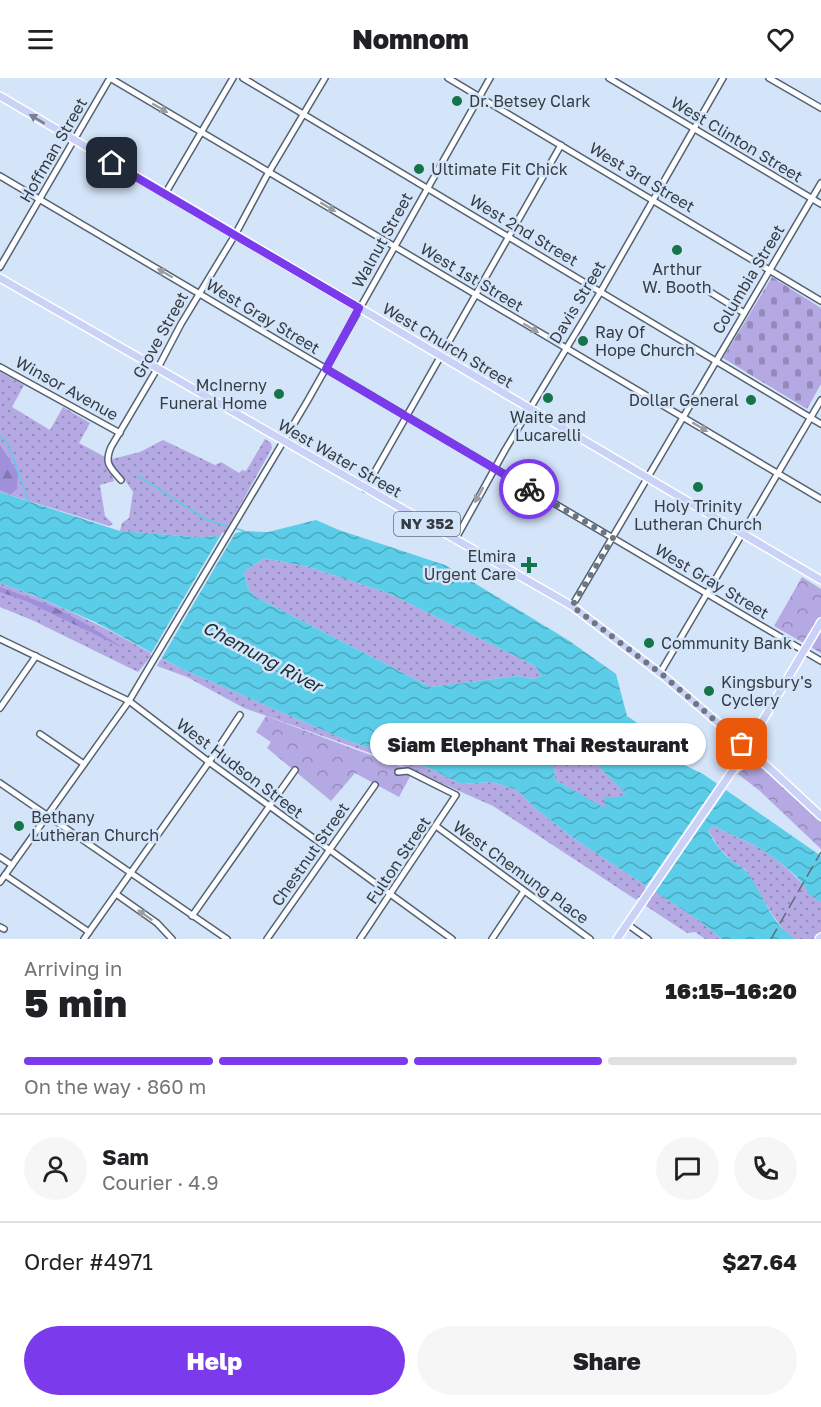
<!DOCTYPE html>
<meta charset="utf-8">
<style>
body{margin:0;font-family:"Golos Text",sans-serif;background:#f6f6f6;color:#202124;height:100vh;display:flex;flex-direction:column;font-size:22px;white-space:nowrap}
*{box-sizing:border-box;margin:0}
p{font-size:20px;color:#757577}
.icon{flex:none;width:33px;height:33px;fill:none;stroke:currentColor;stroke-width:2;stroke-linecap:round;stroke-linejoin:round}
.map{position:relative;height:861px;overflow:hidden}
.panel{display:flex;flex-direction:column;background:#fff;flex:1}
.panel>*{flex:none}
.pin{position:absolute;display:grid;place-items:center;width:51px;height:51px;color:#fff;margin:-26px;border-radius:12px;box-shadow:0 3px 9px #0006}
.courier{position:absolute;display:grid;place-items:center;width:60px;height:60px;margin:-30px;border:4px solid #7c3aed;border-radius:50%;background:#fff;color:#222;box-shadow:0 2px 8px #0007}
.bubble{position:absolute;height:42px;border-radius:21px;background:#fff;box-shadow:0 2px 4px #0004;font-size:20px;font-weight:800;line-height:42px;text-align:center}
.head em{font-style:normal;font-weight:800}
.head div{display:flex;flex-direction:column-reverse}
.head{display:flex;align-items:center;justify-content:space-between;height:102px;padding:0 24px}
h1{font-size:39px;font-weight:800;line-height:45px}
.bar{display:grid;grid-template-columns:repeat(4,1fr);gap:9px 6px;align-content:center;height:72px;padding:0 24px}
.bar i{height:8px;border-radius:4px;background:#e0e0e0}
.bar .on{background:#7c3aed}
.bar p{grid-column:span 4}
.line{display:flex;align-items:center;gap:15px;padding:0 24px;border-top:2px solid #e0e0e0}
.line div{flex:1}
.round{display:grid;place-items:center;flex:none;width:63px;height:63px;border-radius:32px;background:#f6f6f6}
.primary-button{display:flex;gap:12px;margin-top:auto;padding:12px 24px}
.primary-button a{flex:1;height:69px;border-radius:36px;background:#7c3aed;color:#fff;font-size:24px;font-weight:800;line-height:69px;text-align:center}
.primary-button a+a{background:#f6f6f6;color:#202124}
header{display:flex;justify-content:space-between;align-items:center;height:78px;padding:0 24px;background:#fff;font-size:27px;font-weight:800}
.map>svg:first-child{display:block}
.grass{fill:url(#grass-dots)}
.forest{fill:url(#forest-firs)}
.cemetery{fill:url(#cemetery-stones)}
.park{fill:url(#park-crowns)}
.water{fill:url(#water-waves);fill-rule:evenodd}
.pier{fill:#d4e4f9}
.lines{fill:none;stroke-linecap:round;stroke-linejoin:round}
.stream{stroke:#5bcde8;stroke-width:1.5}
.minor-casing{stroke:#546274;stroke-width:8}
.major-casing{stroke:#fff;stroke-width:10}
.minor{stroke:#fff;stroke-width:5}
.major{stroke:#cad2f7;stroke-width:7}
.rail{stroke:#626c78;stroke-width:1.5;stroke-dasharray:12 6;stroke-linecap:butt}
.oneway{fill:#9a9ea2}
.oneway2{fill:#788095}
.done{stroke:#6d7783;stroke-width:6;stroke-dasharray:0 10.8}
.route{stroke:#7c3aed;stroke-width:8}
.poi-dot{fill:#157449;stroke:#d4e4f9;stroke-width:2}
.labels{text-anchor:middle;stroke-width:5;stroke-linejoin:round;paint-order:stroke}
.shield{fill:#d4e4f9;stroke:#656e7a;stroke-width:1.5}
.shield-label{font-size:15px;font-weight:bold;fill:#353c44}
.poi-label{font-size:16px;fill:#353c44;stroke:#d4e4f9;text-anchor:start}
.street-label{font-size:16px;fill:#353c44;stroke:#d4e4f9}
.water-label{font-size:18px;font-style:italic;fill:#192d33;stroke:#d4e4f9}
</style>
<header><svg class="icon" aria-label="menu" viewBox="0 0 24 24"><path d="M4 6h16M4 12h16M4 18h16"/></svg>Nomnom<svg class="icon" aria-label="heart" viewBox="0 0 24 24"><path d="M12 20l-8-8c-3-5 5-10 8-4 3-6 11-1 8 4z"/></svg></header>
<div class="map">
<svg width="821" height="861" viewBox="0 0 821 861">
<defs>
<pattern id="grass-dots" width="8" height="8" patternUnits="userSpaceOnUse" patternTransform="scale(1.5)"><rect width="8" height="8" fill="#b5a9e4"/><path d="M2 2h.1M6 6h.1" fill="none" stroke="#948bba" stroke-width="1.8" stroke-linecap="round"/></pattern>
<pattern id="forest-firs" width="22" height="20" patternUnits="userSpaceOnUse" patternTransform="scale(1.5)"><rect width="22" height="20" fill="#a08fda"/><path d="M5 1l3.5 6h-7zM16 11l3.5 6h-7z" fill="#8376b2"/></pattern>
<pattern id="cemetery-stones" width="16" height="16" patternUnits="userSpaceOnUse" patternTransform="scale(1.5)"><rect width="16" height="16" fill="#b5a9e4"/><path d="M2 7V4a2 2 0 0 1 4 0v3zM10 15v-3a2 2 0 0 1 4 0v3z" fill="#948bba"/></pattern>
<pattern id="park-crowns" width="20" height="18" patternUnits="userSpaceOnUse" patternTransform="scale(1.5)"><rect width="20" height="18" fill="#b5a9e4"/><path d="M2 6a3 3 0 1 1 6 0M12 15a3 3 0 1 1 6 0" fill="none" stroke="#948bba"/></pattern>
<pattern id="water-waves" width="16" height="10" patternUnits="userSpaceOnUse" patternTransform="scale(1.5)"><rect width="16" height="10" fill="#5bcde8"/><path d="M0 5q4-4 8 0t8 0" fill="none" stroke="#4ca8be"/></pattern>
</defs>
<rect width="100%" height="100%" fill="#d4e4f9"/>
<!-- grass -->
<g class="grass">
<path d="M0 294 24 307 12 329 50 352 63 329 90 345 79 365 105 379C106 388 112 394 114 403L100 407 105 438 113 446 109 448 0 414Z"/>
<path d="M265 361 271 365 272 370 223 458 196 459 120 453 122 445 129 440 133 414 125 402 111 388 112 381 140 374 163 362 215 387 221 384 239 395 242 392 246 393Z"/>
<path d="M264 480 309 489 388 515 535 588 541 598 533 601 518 598 430 609 254 518 248 510 244 494Z"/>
<path d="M0 505C54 524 103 548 153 576L138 594 32 542 0 529Z"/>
<path d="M161 580 182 591 346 662 431 691 461 706 492 704 517 712 536 731 576 762 697 841 722 861H705L695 854 687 855 646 828 648 825 639 819 636 822 635 821 493 728 387 681 244 630 187 599 157 588Z"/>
<path d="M573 667 587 677 627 716 617 719H605V731L555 702 553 676Z"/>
<path d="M713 748C727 755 742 761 756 768 782 782 800 804 821 824V861H795L785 854 772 836 745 791 732 783 720 771 708 752Z"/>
</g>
<!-- forest -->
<g class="forest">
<path d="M0 367 18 395 17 411 11 416 0 412Z"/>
<path d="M0 509 54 529 88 547 125 571 26 523 0 514Z"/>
</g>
<!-- cemetery -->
<path class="cemetery" d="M772 199 821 230V306L807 331 723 280Z"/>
<!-- park -->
<g class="park">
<path d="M802 499 821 511V575L774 548Z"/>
<path d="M266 638 413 693 399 719 355 695 331 723 267 670 271 664 256 654Z"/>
<path d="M753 682 821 744V771L760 713 738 696Z"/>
</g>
<!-- water -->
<path class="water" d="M0 414 120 453 196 459 223 458 244 453 268 454 316 442 339 452 445 487 568 562 616 596 627 638 639 646 658 669 678 684 703 696 821 778V824L808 816C807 802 769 776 756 768 743 761 727 755 713 748L708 752C714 764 721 774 731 782 736 786 742 788 746 793 763 814 770 846 795 861H722L697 841 576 762 536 731 517 712 492 704 461 706 431 691 346 662 182 591 95 544 33 517 0 505ZM264 480 309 489 388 515 535 588 541 598 533 601 518 598 430 609 254 518 248 510 244 494ZM573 667 587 677 626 716 617 719H604L605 730 555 702 553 676Z"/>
<!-- pier -->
<g class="pier">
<path d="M237 452 160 583 150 577 222 455Z"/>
<path d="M719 703 728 709 654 816 645 810Z"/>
</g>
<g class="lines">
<!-- stream -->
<g class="stream">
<path d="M0 358 8 366 29 425"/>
<path d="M137 397 207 442 230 449"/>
<path d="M234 450 244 453"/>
</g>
<defs>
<g id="minor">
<path d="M110 0 821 421"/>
<path d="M243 0 821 346"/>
<path d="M448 0 821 223"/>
<path d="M609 0 821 126"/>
<path d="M769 0 821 30"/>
<path d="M0 98 821 583"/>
<path d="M165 116 233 0"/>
<path d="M0 189 110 0"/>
<path d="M702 209 744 235"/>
<path d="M0 289 120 355"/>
<path d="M121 402C110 389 104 386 111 369L160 286 181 246 235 157 266 99 325 0"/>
<path d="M365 411 561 67"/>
<path d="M455 462 505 372 601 213 723 0"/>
<path d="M572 528 821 105"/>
<path d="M0 561 129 623 209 684 452 861"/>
<path d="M660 595 821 322"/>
<path d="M0 630 36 578"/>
<path d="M40 656 84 686"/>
<path d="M0 705 227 861"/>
<path d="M436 748 590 861"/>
<path d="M0 779 12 787"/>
<path d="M5 797 89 854"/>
<path d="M0 804 129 623 308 322 490 0"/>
<path d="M116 816 157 845 172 861"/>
<path d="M192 838 295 692"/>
<path d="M627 846 648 861"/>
<path d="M0 849 4 851"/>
<path d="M84 861 209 684 240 637"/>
<path d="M267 861 375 707"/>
<path d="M360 861 456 717 408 693 398 694"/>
<path d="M492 861 524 813"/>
</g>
<g id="major">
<path d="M0 18 821 502"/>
<path d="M0 200 572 528 666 600 752 674 821 738"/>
<path d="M617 861 737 686 821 544"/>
<path d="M819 861 821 859"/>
</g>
</defs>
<!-- minor casing -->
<use href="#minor" class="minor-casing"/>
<!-- major casing -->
<use href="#major" class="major-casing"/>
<!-- minor -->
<use href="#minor" class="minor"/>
<!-- major -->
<use href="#major" class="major"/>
<!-- rail -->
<path class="rail" d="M771 861 821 774"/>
</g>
<!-- one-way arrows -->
<defs><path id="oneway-solid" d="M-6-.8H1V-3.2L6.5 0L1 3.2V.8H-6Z" transform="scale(1.5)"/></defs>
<g class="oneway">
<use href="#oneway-solid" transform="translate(160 30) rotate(30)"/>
<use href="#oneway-solid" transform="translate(328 129) rotate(31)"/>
<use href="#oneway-solid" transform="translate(165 195) rotate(-150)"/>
<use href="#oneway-solid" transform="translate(531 250) rotate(30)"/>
<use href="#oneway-solid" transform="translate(700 349) rotate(31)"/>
<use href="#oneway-solid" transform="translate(479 417) rotate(119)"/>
<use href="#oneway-solid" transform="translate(145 837) rotate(-145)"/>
</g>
<use class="oneway2" href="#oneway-solid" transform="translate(37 41) rotate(-149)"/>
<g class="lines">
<!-- done -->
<path class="done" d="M529 411 613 460 572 528 664 598 742 666"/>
<!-- route -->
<path class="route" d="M112 85 359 230 326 291 529 411"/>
</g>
<!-- markers -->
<g class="poi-dot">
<circle cx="457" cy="23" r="6"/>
<circle cx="419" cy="91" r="6"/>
<circle cx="677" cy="172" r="6"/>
<circle cx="583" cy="263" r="6"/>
<circle cx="279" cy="316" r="6"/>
<circle cx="548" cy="320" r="6"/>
<circle cx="751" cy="322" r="6"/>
<circle cx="698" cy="409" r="6"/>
<path d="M526 478h6v6h6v6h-6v6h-6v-6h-6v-6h6z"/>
<circle cx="649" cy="565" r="6"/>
<circle cx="709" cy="613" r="6"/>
<circle cx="19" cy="748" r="6"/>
</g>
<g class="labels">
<!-- shield labels -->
<rect class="shield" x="394" y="434" width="66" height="24" rx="4.5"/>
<g class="shield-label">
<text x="427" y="451">NY 352</text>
</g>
<!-- poi labels -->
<g class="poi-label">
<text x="469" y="29">Dr. Betsey Clark</text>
<text x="431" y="97">Ultimate Fit Chick</text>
<text x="677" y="197" text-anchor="middle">Arthur<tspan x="677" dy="18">W. Booth</tspan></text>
<text x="595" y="260">Ray Of<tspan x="595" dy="18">Hope Church</tspan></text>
<text x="267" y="313" text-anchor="end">McInerny<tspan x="267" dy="18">Funeral Home</tspan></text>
<text x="739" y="328" text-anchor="end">Dollar General</text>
<text x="548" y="345" text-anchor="middle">Waite and<tspan x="548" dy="18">Lucarelli</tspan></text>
<text x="698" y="434" text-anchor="middle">Holy Trinity<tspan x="698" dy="18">Lutheran Church</tspan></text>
<text x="516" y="484" text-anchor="end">Elmira<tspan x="516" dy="18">Urgent Care</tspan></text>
<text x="661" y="571">Community Bank</text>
<text x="721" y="610">Kingsbury's<tspan x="721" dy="18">Cyclery</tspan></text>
<text x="31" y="745">Bethany<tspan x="31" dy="18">Lutheran Church</tspan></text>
</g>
<!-- street labels -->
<g class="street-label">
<text transform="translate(737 61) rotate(31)" y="6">West Clinton Street</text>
<text transform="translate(53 72) rotate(-60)" y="6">Hoffman Street</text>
<text transform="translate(642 99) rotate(31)" y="6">West 3rd Street</text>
<text transform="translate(524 152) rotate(31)" y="6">West 2nd Street</text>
<text transform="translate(382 162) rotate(-61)" y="6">Walnut Street</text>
<text transform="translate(472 199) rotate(31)" y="6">West 1st Street</text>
<text transform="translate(748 201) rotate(-59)" y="6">Columbia Street</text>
<text transform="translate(577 224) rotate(-59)" y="6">Davis Street</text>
<text transform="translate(263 238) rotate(31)" y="6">West Gray Street</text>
<text transform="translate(160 257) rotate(-61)" y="6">Grove Street</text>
<text transform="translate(448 267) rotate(31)" y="6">West Church Street</text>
<text transform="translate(67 310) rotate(29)" y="6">Winsor Avenue</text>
<text transform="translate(340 380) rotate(30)" y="6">West Water Street</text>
<text transform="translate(712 503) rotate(31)" y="6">West Gray Street</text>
<text transform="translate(240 690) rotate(37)" y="6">West Hudson Street</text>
<text transform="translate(310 776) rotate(-55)" y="6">Chestnut Street</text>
<text transform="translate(398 782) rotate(-56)" y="6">Fulton Street</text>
<text transform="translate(521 794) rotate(36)" y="6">West Chemung Place</text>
</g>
<!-- water labels -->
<g class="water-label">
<text transform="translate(262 579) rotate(28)" y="6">Chemung River</text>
</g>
</g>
</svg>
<div class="pin" style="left:742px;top:666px;background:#ea580c"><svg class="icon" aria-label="bag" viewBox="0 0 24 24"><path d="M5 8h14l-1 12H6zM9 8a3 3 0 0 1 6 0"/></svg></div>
<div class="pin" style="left:112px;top:85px;background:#1f2937"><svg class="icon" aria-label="home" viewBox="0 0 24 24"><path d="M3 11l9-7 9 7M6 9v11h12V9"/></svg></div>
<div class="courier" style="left:529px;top:411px"><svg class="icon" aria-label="bike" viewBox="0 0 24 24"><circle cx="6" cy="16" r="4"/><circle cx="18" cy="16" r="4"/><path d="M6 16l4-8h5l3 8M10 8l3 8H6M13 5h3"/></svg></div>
<div class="bubble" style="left:370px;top:645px;width:336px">Siam Elephant Thai Restaurant</div>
</div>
<section class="panel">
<div class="head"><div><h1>5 min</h1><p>Arriving in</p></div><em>16:15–16:20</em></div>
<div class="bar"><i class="on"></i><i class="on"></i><i class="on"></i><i></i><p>On the way · 860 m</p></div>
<div class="line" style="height:108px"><a class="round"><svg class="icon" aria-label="person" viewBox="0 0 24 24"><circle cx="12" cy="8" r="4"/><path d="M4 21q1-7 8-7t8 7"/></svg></a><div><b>Sam</b><p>Courier · 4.9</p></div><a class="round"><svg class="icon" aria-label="chat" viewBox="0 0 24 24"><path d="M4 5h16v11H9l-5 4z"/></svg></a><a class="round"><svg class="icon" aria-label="phone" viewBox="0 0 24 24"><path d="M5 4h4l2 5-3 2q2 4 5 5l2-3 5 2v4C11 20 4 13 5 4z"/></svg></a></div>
<div class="line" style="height:78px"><div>Order #4971</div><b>$27.64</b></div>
<div class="primary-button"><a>Help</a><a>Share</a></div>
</section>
